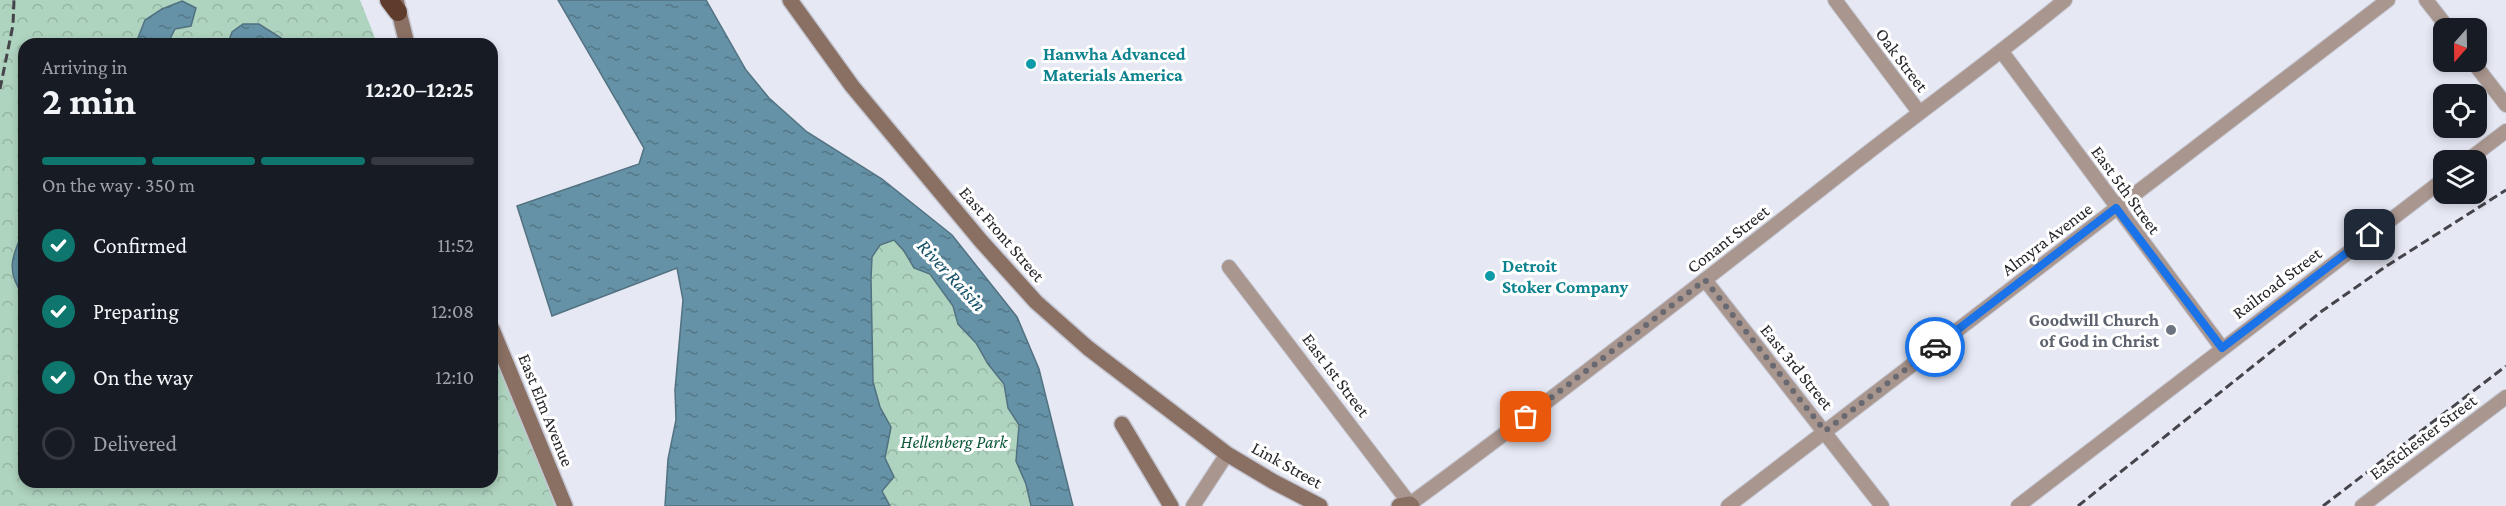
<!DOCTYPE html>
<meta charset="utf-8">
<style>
body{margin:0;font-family:"Crimson Pro",serif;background:#242831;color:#f1f3f6;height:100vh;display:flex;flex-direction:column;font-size:22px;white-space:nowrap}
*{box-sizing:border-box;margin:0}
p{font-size:20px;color:#9ea1a6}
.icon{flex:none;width:33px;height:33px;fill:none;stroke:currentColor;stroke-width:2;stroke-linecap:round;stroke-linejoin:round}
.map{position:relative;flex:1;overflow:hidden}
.sheet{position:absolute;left:18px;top:38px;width:480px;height:450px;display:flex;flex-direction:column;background:#171b24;border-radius:18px;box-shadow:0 3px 9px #0003}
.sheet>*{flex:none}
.needle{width:39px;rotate:200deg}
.buttons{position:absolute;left:2433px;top:18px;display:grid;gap:12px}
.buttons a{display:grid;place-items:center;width:54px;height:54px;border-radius:12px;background:#171b24;box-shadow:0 3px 9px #0003;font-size:30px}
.pin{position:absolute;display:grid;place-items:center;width:51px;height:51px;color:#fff;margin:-26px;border-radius:12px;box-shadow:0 3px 9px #0006}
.courier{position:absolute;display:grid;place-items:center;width:60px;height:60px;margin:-30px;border:4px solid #1a73e8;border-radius:50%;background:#fff;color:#222;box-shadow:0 2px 8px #0007}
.head em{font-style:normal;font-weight:700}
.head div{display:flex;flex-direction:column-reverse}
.head{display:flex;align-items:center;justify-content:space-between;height:102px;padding:0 24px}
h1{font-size:39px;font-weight:700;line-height:45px}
.bar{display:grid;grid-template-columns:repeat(4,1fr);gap:9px 6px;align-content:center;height:72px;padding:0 24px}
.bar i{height:8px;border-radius:4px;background:#363941}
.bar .selected{background:#0f766e}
.bar p{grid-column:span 4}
ol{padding:0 24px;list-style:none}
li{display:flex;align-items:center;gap:18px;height:66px}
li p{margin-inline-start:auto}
li .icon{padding:6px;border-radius:50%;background:#0f766e;color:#fff;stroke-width:4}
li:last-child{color:#9ea1a6}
li i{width:33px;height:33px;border:3px solid #363941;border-radius:50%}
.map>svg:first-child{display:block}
.park{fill:url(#park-crowns)}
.water{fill:url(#water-ripples);stroke:#527281;stroke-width:1.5}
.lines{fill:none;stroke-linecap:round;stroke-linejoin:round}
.street-casing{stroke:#c3c5d0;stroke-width:16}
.secondary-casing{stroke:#c3c5d0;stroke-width:18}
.highway-casing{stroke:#c3c5d0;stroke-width:21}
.street{stroke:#a9968e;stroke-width:14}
.secondary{stroke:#8a6f63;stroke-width:15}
.highway{stroke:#5f3b2b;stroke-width:18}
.rail{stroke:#44444a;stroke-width:3;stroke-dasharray:9 4.5;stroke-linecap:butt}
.done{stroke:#696a71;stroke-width:6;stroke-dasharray:0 10.8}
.route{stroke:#1a73e8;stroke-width:8}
.culture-dot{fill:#0f9aa8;stroke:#fff;stroke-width:2}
.worship-dot{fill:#6b7280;stroke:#fff;stroke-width:2}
.labels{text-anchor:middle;stroke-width:6;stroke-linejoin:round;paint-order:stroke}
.culture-label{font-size:18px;font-weight:bold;fill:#0d838f;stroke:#fff;text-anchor:start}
.street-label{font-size:18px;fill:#26262b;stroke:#fff}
.worship-label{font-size:18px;font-weight:bold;fill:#5b616d;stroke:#fff;text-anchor:end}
.park-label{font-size:18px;font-style:italic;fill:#0c5839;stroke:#fff}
.water-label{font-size:20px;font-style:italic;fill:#145066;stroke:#fff}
</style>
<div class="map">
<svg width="2506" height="506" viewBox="0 0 2506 506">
<defs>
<pattern id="park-crowns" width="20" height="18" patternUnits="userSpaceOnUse" patternTransform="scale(1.5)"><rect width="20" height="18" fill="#aed3be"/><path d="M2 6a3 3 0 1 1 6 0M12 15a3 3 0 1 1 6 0" fill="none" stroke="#96b5a3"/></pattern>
<pattern id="water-ripples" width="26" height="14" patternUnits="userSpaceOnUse" patternTransform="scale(1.5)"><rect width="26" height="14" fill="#6592a6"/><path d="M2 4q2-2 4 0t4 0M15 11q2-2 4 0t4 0" fill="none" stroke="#537787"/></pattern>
</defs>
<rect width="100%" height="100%" fill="#e6e8f4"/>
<!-- park -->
<g class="park">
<path d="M0 0H360L377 43 24 44V482H492V343L555 506H0Z"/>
<path d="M894 239 904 251 914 268 930 274 953 306 958 324 976 343 988 364 1004 384 1008 408 1019 425 1016 461 1026 484 1030 506H890L882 490 894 477 885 458 891 428 880 407 873 382 871 279 872 257 880 245Z"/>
</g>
<!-- water -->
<g class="water">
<path d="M558 0H706L746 70 769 98 807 132 882 179 952 235 1017 317 1039 369 1073 506H1031L1026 484 1016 461 1019 425 1008 408 1004 384 988 364 976 343 958 324 953 306 930 274 914 268 904 251 894 240 880 245 872 257 871 279 873 382 880 407 891 427 885 458 894 477 882 491 890 506H665L668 459 676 420 675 390 683 300 677 268 552 316 517 206 639 164 644 148Z"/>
<path d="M182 1 196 8 191 26 175 29 168 43H136L145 20 162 9Z"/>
<path d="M243 24H259L289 43H228L232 32Z"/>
<path d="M24 230V296C5 272 12 255 24 230Z"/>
</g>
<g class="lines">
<defs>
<g id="street">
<path d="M1835 0 1919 112"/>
<path d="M2426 0 2448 28"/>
<path d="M2002 52 2222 348"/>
<path d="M2473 62 2506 105"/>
<path d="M2468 160 2506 131"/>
<path d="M1229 267 1410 504C1561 393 1709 277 1857 161 1926 107 1997 56 2065 0"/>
<path d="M1705 280 1882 506"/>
<path d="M1193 506 1227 454"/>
<path d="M1728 506 2388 0"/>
<path d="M2018 506 2444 179"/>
<path d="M2362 506 2506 397"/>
</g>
<g id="secondary">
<path d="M396 0 407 44"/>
<path d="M790 0 852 86 981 241 1036 302 1088 348 1227 454 1274 482 1320 506"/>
<path d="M492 329 565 506"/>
<path d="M1122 424 1171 506"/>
<path d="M1399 506 1410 504 1412 506"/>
</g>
<path id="highway" d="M389 0 398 12"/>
</defs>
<!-- street casing -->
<use href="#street" class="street-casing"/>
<!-- secondary casing -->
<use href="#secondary" class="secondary-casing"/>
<!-- highway casing -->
<use href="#highway" class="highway-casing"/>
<!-- street -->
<use href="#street" class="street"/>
<!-- secondary -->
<use href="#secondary" class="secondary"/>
<!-- highway -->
<use href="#highway" class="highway"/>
<!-- rail -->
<g class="rail">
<path d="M0 89 13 25 14 0"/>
<path d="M2078 506 2322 311 2385 267 2506 190"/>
<path d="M2323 506 2506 366"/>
</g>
</g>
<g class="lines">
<!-- done -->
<path class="done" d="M1526 417 1705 280 1825 431 1935 347"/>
<!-- route -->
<path class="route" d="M1935 347 2116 208 2222 348 2370 235"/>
</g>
<!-- markers -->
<g class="culture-dot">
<circle cx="1031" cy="64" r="6"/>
<circle cx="1490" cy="276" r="6"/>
</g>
<circle class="worship-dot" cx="2171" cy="330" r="6"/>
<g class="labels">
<!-- culture labels -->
<g class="culture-label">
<text x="1043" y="60">Hanwha Advanced<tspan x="1043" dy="21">Materials America</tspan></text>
<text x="1502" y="272">Detroit<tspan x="1502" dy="21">Stoker Company</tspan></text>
</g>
<!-- street labels -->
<g class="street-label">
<text transform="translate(1902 60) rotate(53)" y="6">Oak Street</text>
<text transform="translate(2126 190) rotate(54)" y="6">East 5th Street</text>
<text transform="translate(1002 234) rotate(49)" y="6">East Front Street</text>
<text transform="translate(1728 239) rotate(-38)" y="6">Conant Street</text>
<text transform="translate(2047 239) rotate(-37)" y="6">Almyra Avenue</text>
<text transform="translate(2277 283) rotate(-37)" y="6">Railroad Street</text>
<text transform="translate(1797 367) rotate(51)" y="6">East 3rd Street</text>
<text transform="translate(1336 375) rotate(53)" y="6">East 1st Street</text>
<text transform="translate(546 410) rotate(68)" y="6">East Elm Avenue</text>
<text transform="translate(2423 437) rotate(-37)" y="6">Eastchester Street</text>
<text transform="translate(1287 465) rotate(29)" y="6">Link Street</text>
</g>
<!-- worship labels -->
<g class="worship-label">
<text x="2159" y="326">Goodwill Church<tspan x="2159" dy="21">of God in Christ</tspan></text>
</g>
<!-- park labels -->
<g class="park-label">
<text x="954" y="448">Hellenberg Park</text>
</g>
<!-- water labels -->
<g class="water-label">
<text transform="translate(952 275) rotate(47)" y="7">River Raisin</text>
</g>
</g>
</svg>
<div class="buttons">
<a><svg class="needle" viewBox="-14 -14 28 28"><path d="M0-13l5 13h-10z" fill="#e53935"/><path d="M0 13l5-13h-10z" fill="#9ea1a6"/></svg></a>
<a><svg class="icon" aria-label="locate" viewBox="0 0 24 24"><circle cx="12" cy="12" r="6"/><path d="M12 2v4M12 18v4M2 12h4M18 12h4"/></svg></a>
<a><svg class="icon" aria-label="layers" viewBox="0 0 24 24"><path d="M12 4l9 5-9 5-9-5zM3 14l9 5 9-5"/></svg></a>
</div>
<div class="pin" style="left:1526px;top:417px;background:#ea580c"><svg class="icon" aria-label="bag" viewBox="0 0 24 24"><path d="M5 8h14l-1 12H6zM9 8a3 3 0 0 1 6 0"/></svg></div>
<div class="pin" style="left:2370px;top:235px;background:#1f2937"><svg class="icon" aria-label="home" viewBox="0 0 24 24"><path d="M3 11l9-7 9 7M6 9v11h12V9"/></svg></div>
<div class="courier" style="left:1935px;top:347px"><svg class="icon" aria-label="car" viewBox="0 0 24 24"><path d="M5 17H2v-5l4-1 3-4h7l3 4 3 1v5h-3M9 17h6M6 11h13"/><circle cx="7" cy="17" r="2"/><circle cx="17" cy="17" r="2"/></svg></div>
<section class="sheet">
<div class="head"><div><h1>2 min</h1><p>Arriving in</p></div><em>12:20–12:25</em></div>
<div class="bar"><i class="selected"></i><i class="selected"></i><i class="selected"></i><i></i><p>On the way · 350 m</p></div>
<ol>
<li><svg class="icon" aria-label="check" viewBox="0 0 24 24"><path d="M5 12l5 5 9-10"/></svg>Confirmed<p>11:52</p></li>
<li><svg class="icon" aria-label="check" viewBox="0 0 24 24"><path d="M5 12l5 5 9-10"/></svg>Preparing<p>12:08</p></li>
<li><svg class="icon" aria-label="check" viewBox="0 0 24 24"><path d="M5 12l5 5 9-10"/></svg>On the way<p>12:10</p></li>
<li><i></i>Delivered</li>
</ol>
</section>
</div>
